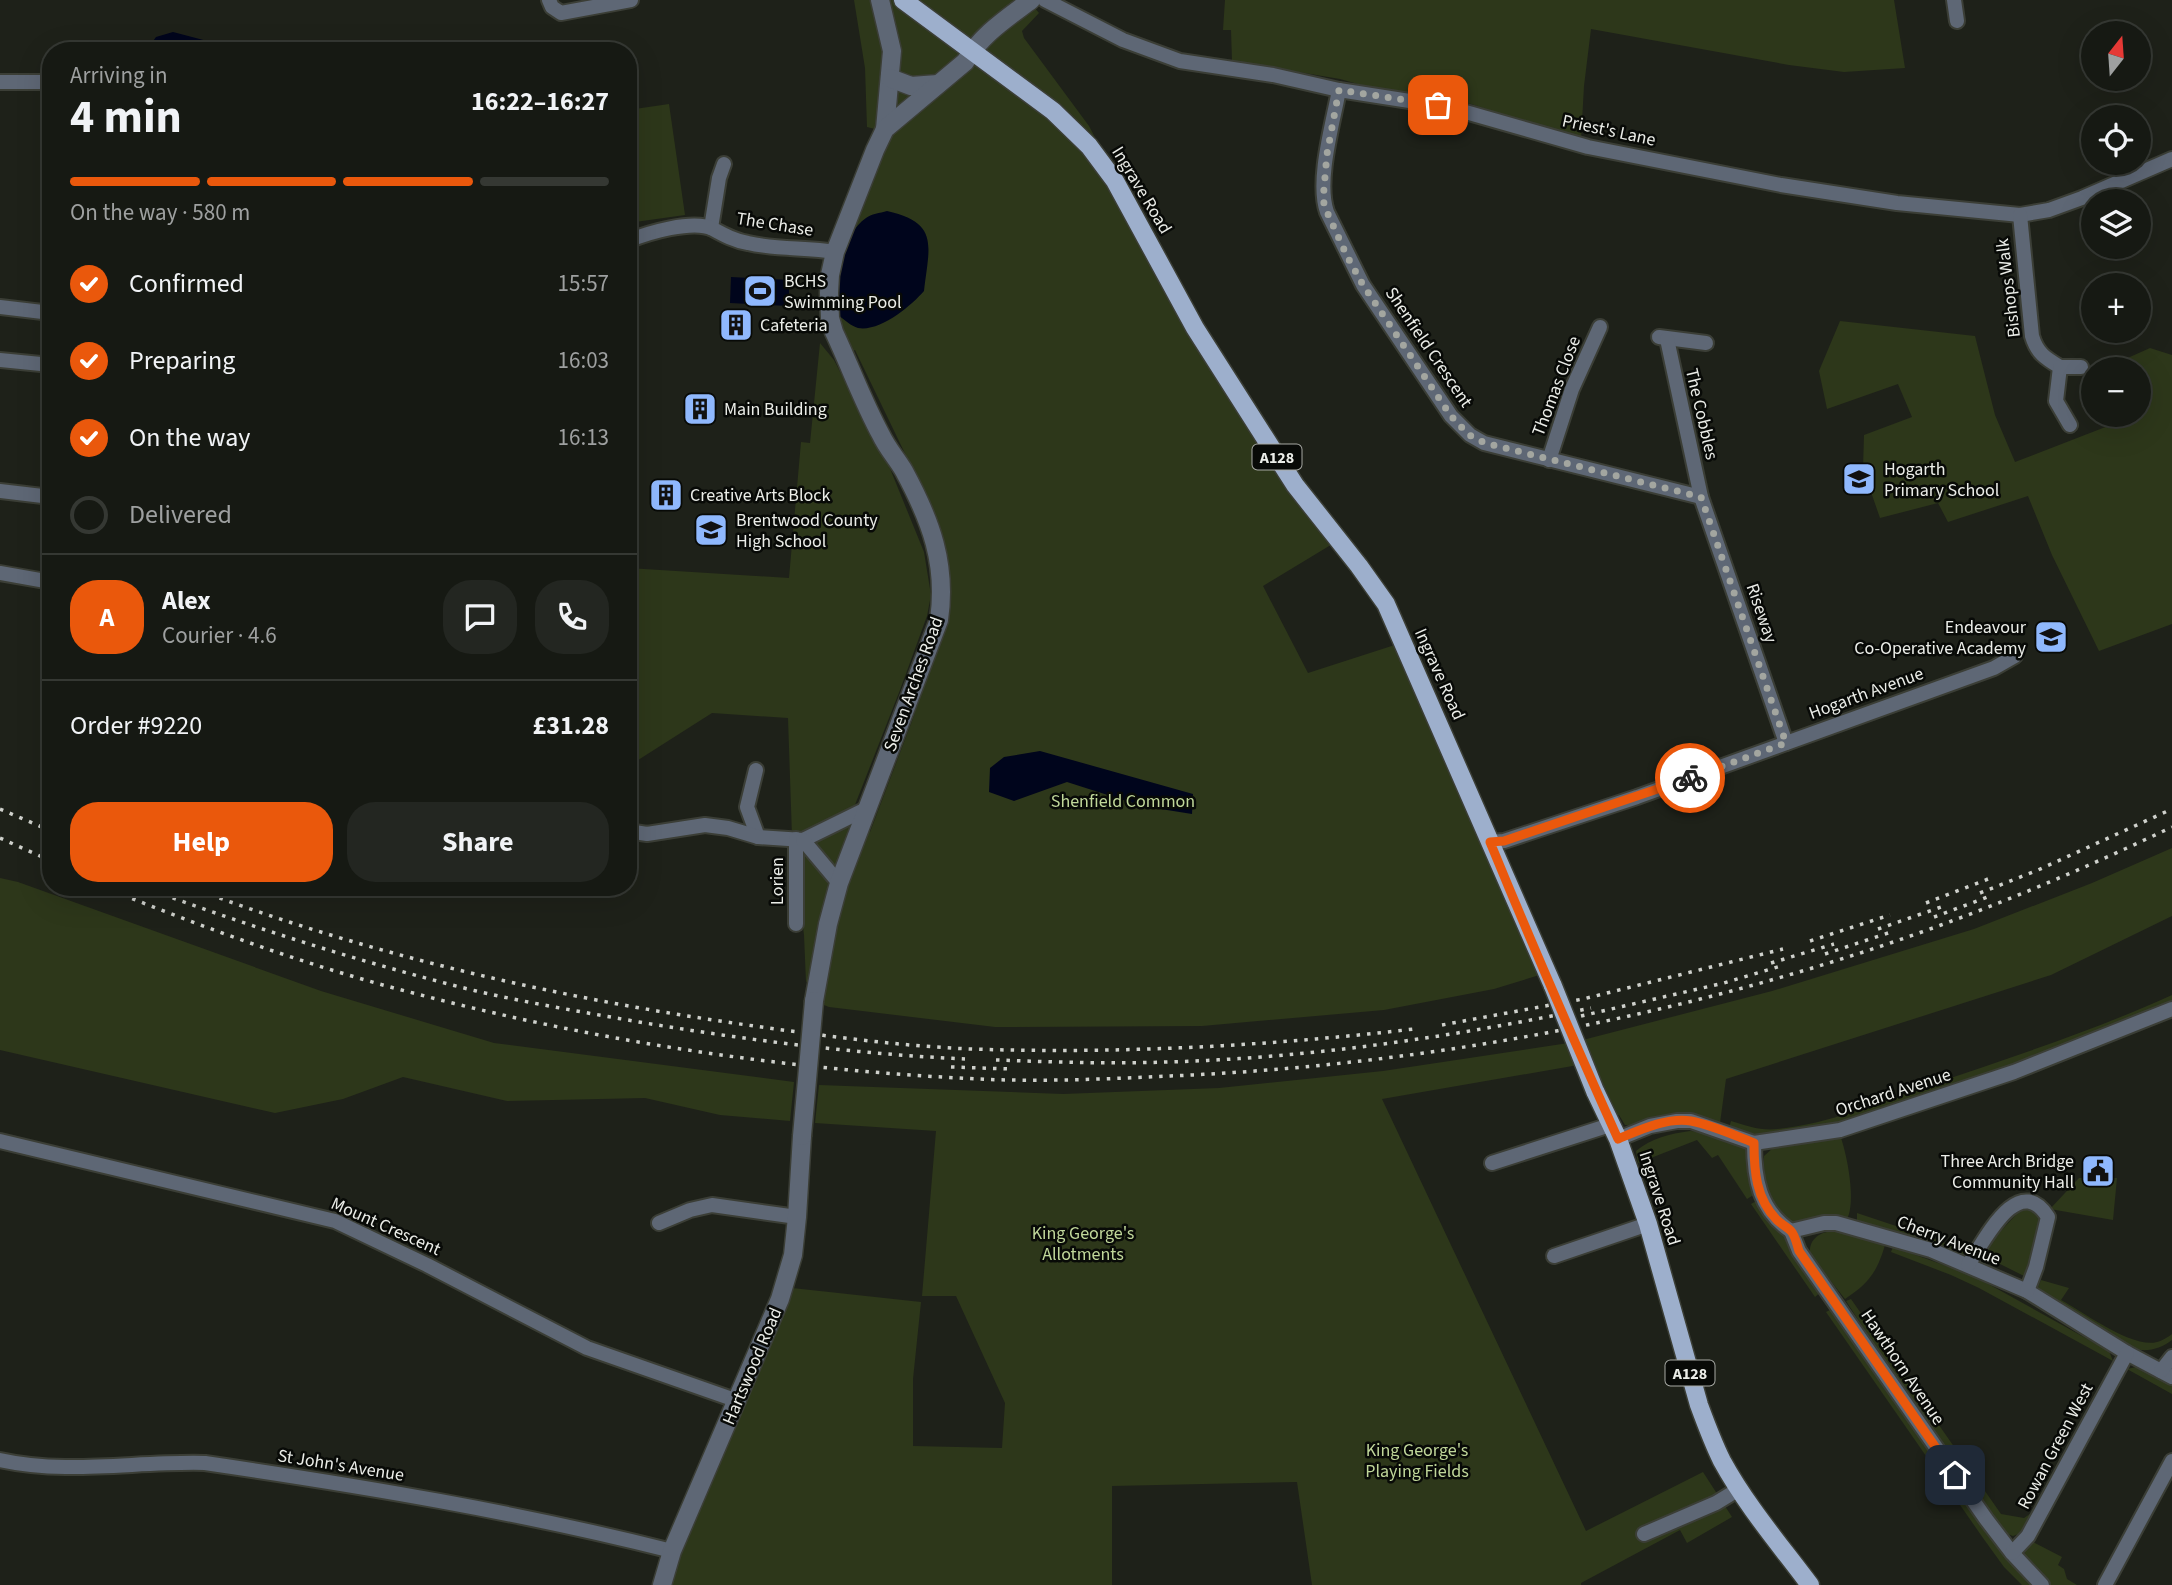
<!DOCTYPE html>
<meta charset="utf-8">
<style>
body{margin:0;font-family:"Source Sans 3",sans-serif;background:#232621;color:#f1f3f6;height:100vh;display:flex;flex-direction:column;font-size:26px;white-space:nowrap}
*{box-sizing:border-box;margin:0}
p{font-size:23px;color:#9ea0a0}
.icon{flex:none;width:38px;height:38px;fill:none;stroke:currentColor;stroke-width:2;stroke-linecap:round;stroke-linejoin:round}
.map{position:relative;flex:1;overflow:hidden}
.drawer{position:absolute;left:42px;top:42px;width:595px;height:854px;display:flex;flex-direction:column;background:#161913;border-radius:28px;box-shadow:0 7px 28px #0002,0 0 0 2px #353833}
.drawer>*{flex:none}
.needle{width:46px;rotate:17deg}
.fabs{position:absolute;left:2081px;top:21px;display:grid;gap:14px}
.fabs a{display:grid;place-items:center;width:70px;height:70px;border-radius:50%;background:#161913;box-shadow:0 7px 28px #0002,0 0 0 2px #353833;font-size:35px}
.pin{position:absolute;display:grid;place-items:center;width:60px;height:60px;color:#fff;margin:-30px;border-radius:14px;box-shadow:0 4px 10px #0006}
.courier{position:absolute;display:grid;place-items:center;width:70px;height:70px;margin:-35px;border:5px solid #ea580c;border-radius:50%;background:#fff;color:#222;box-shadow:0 2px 9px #0007}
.summary em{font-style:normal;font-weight:700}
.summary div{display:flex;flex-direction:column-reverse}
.summary{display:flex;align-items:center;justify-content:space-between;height:119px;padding:0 28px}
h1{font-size:46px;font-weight:700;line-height:52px}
.bar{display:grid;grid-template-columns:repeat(4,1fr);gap:10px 7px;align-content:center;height:84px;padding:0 28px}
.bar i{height:9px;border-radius:5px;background:#353833}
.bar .on{background:#ea580c}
.bar p{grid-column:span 4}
.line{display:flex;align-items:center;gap:18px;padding:0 28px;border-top:2px solid #353833}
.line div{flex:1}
.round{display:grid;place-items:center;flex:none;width:74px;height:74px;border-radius:28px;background:#232621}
ol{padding:0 28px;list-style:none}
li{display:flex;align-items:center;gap:21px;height:77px}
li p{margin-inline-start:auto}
li .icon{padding:7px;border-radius:50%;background:#ea580c;color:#fff;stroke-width:4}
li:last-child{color:#9ea0a0}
li i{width:38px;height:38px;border:4px solid #353833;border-radius:50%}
.action{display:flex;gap:14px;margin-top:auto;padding:14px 28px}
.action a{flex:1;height:80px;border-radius:28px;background:#ea580c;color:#fff;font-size:28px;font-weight:700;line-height:80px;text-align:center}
.action a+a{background:#232621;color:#f1f3f6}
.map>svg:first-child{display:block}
.green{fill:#2d371a}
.water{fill:#00051c}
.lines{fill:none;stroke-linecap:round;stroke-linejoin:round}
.minor-casing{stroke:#3b3e36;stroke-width:18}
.tertiary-casing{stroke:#3b3e36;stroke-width:21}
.primary-casing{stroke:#3b3e36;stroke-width:21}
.minor{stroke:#5e6775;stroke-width:14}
.tertiary{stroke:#5e6775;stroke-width:18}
.primary{stroke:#9dafcc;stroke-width:18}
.rail{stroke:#cfd1cc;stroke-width:3.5;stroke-dasharray:3.5 7;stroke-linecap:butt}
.tertiary-bridge-casing{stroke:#3b3e36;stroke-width:21;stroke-linecap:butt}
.primary-bridge-casing{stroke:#3b3e36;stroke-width:21;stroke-linecap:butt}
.tertiary-bridge{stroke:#5e6775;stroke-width:18}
.primary-bridge{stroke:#9dafcc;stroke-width:18}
.done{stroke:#a3a6a0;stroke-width:7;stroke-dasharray:0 12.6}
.route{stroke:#ea580c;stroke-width:9}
.labels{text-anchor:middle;stroke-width:5;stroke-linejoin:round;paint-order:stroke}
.shield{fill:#080a07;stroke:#a7a9a4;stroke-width:2}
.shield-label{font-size:16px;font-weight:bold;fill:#ebede8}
.street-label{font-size:18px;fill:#ebede8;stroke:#080a07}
.poi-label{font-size:18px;fill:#ebede8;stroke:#080a07;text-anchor:start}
.park-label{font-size:18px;fill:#c0d79a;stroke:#080a07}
</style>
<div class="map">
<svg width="2172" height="1585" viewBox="0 0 2172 1585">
<rect width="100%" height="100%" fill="#1e2119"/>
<!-- green -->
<g class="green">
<path d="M854 0H1028L1039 13 1022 31 1024 38 1089 126 1163 267 1339 540 1263 586 1308 673 1404 642 1546 973 1494 989 1384 1010 1202 1026 995 1027 829 1007 814 1001 817 979 806 982 804 935 792 836 788 718 712 713 635 762 628 760V568L789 578 801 442 810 443 820 343 834 360 889 466 924 552 931 595 927 616 900 690 851 815 866 809 870 832 912 721 947 617 949 586 948 564 940 526 855 350 845 355 829 293 887 118 875 129 867 127 865 68Z"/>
<path d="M1225 0H1894L1905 68 1844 72 1789 65 1591 29 1584 86 1581 140 1468 103 1386 92 1340 79 1232 61 1231 30H1223Z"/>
<path d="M669 104 685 215 628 223V110Z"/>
<path d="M1840 321 1975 336 1995 415 2015 462 2108 426 2105 415H2138V369H2103L2150 348 2172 355V624L2099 651 2052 555 2028 496 1948 522 1938 503 1880 518 1863 469 1864 435 1912 417 1898 384 1827 409 1819 371Z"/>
<path d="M2172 848V916L2051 975 1726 1079 1720 1123C1705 1119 1692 1112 1675 1113 1658 1115 1644 1128 1625 1125L1619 1115 1603 1119 1584 1064 1382 1099 1586 1531 1703 1472 1732 1517 1687 1543 1680 1530 1581 1583V1585H1312L1297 1482 1112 1486V1585H666L783 1287 921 1302 913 1379V1446L1002 1448 1005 1403 956 1296H922L936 1131 815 1123 819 1085 1063 1094 1219 1088 1383 1071 1575 1042 1772 991 1974 929 2092 883Z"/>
<path d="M0 878 18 882 321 991 494 1043 794 1082 790 1121 720 1115 645 1098 507 1101 403 1077 343 1099 275 1113 0 1050Z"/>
<path d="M2172 995V1003L2072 1044 1837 1124 1768 1137 1729 1128 1731 1121C1747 1126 1761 1131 1778 1129 1829 1124 1879 1102 1927 1086 2009 1058 2093 1031 2172 995Z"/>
<path d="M1690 1131 1704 1132 1747 1148C1756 1161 1746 1179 1755 1194L1747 1199 1718 1155 1712 1158 1697 1140 1638 1163 1636 1151C1652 1138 1669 1134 1690 1131Z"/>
<path d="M1840 1135C1847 1154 1857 1204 1846 1221L1794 1226C1771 1203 1763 1189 1764 1156L1773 1148Z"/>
<path d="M2079 1178H2117L2113 1220 2050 1209Z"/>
<path d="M1758 1200 1822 1291 1815 1297 1751 1204Z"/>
<path d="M2024 1206 2045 1216 2030 1279 1982 1255 1986 1247Z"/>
<path d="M1857 1213 1938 1240 1970 1254 1965 1257 1857 1220Z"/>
<path d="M1833 1231H1841L1885 1245C1877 1272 1869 1283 1845 1299L1810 1255C1808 1240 1819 1232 1833 1231Z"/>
<path d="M1893 1247 1961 1271 1983 1281 2109 1351 2113 1361 1979 1288 1951 1275 1891 1252Z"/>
<path d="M2041 1280 2069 1288 2061 1300C2083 1312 2133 1349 2157 1342 2162 1341 2168 1337 2172 1334V1340C2163 1347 2152 1351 2141 1350 2121 1348 2060 1306 2039 1294L2037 1289Z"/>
<path d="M1851 1299 2001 1514 2024 1518 2036 1510 2024 1532 2013 1536 2002 1532 1895 1377 1846 1301Z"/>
<path d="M1834 1308 2033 1585H2022L2004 1567 1983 1538 1826 1312Z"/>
<path d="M2136 1367 2172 1385V1394L2127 1369Z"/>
<path d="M2033 1542 2062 1557 2058 1565 2064 1569 2067 1579 2077 1585H2049L2025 1561V1551Z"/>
</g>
<!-- water -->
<g class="water">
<path d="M173 32 211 42 234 43 237 46 234 51H146L156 37Z"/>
<path d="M887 211C940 223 929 246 924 291 911 306 880 332 858 328 851 326 845 320 839 316 836 286 839 237 866 218 871 214 880 213 887 211Z"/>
<path d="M731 277 789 280V306L730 303Z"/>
<path d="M1040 751 1193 794 1192 814 1142 806 1067 782 1014 801 989 792 990 768 1004 757Z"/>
</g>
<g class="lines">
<defs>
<g id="minor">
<path d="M549 0 552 7 561 13 631 0"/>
<path d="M1045 0 1123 40 1180 61 1273 75 1339 90 1448 107 1588 147 1781 185 1897 203 2020 215 2049 210 2082 198 2172 159"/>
<path d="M1954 0 1957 21"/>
<path d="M0 82H51"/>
<path d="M1339 90C1333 123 1316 181 1327 212L1363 285 1451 416 1470 435 1484 443 1701 497"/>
<path d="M2020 215 2032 336C2037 353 2045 358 2060 367L2056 401 2070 425"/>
<path d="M711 228 719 178 724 164"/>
<path d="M628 241C647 233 693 219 713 229 724 235 735 241 748 243 777 250 807 247 835 252"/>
<path d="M0 307 51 313"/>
<path d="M1659 337 1706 343"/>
<path d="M1667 339 1701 497 1786 743"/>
<path d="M0 360 51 365"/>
<path d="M2060 367H2081"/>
<path d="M1549 460 1572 389 1600 327"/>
<path d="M0 491 51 497"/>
<path d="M0 573 51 582"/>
<path d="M756 770 747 807 758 837"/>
<path d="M628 831 647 834 705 825 728 828 758 837 803 840 866 809"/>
<path d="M796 839V924"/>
<path d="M803 840 839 883"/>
<path d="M1490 842 1504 841 1637 797 1994 668 2015 656"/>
<path d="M1618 1139 1650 1126 1677 1121H1691L1754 1143 1840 1130 2014 1072 2172 1009"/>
<path d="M0 1141 335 1221 427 1265 587 1348 738 1401"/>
<path d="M1754 1143C1754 1178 1759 1210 1791 1231L1824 1223H1836L1931 1250 2027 1291 2127 1353 2172 1377"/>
<path d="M1492 1163 1610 1125"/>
<path d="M659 1223 690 1210 712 1205 797 1217"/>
<path d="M1791 1231 1799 1251 1986 1519 2012 1553 2042 1585"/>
<path d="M1554 1256 1648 1224"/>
<path d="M1968 1265C1984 1242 2018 1170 2048 1217L2036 1267 2027 1291"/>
<path d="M2161 1371 2172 1357"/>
<path d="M0 1460C67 1475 137 1461 205 1463 362 1486 518 1512 672 1551"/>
<path d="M1644 1534 1716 1503 1739 1489"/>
<path d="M2012 1553 2028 1536 2127 1353"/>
<path d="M2105 1585 2172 1461"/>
</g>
<g id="tertiary">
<path d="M880 0 892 51 885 129"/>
<path d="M890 78 911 86 938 84"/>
<path d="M814 1001 828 924 839 883 939 620C947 564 931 521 904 471 897 459 887 448 881 435 863 402 850 366 834 332L830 318 829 293 830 275 835 252 875 150 885 129 965 62C982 34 1006 19 1031 0"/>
<path d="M662 1585 672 1551 780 1299 793 1255 797 1217 802 1136"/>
</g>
<g id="primary">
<path d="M903 0 1053 111 1089 146 1115 181 1195 328 1295 485 1359 566 1386 604 1553 986"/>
<path d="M1595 1091 1618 1139 1648 1224 1699 1405C1706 1424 1713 1443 1722 1461 1746 1505 1780 1545 1810 1585"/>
</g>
</defs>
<!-- minor casing -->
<use href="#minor" class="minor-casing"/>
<!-- tertiary casing -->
<use href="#tertiary" class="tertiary-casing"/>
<!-- primary casing -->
<use href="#primary" class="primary-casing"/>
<!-- minor -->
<use href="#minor" class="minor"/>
<!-- tertiary -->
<use href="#tertiary" class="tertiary"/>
<!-- primary -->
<use href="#primary" class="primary"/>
<!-- rail -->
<g class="rail">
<path d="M0 809 51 831"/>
<path d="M0 838 51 861"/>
<path d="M103 887C205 928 310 967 417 994 600 1042 788 1070 978 1079 1041 1082 1107 1079 1170 1076 1403 1066 1633 1026 1854 955 1963 920 2069 876 2172 827"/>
<path d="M143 887C251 927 360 962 472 990 527 1003 583 1012 639 1022 747 1040 856 1054 965 1059"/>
<path d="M190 887C371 956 562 999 754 1026 826 1036 899 1046 971 1049 1120 1054 1266 1046 1414 1029"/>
<path d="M1980 893 2038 870 2172 809"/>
<path d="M1926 903 1988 879"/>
<path d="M1934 917 1993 895"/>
<path d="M1878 929 1944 906"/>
<path d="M1810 941 1890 915"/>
<path d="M1825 954 1891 932"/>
<path d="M1771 963 1834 944"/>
<path d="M1581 1016 1724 983 1784 965"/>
<path d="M1442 1025 1583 999 1783 949"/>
<path d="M996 1060C1053 1062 1111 1064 1167 1062 1310 1058 1452 1037 1591 1008"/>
<path d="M951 1067 1011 1069"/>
</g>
<defs>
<path id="tertiary-bridge" d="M802 1136 814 1001"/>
<path id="primary-bridge" d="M1553 986 1595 1091"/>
</defs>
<!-- tertiary-bridge casing -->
<use href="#tertiary-bridge" class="tertiary-bridge-casing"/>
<!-- primary-bridge casing -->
<use href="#primary-bridge" class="primary-bridge-casing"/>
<!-- tertiary-bridge -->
<use href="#tertiary-bridge" class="tertiary-bridge"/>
<!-- primary-bridge -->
<use href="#primary-bridge" class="primary-bridge"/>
</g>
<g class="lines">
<!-- done -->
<path class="done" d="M1438 105 1339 90 1327 154 1323 200 1327 212 1347 256 1363 285 1451 416 1469 435 1485 443 1701 497 1786 743 1690 778"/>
<!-- route -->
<path class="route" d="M1690 778 1504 841 1490 842C1531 942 1574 1041 1618 1139 1640 1130 1667 1117 1691 1121 1712 1125 1734 1135 1754 1143 1754 1171 1756 1199 1777 1220 1781 1224 1787 1227 1791 1231 1795 1235 1797 1245 1799 1251L1955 1475"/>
</g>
<!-- icons -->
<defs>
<symbol id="stadium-square" viewBox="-11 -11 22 22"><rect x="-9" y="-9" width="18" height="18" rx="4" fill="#8fb8fd" stroke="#080a07"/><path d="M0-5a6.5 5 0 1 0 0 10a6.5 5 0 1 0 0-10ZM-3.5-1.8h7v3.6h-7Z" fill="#111"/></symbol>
<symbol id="building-square" viewBox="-11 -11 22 22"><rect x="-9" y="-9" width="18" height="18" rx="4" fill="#8fb8fd" stroke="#080a07"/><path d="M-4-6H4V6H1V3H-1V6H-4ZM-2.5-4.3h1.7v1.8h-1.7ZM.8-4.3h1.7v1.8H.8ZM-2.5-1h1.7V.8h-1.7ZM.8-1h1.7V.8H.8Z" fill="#111"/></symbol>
<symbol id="school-square" viewBox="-11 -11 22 22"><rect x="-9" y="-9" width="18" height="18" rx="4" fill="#8fb8fd" stroke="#080a07"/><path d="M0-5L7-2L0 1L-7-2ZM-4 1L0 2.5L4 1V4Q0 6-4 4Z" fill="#111"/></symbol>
<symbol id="civic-square" viewBox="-11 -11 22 22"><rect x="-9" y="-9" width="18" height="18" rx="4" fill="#8fb8fd" stroke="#080a07"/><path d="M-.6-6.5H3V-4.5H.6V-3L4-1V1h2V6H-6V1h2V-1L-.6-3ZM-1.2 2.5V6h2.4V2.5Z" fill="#111"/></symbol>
</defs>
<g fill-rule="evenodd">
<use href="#stadium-square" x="741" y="272" width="38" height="38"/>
<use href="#building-square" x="717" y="306" width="38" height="38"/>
<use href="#building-square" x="681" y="390" width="38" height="38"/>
<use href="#school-square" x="1840" y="460" width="38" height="38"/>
<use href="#building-square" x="647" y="476" width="38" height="38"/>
<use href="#school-square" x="692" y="511" width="38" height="38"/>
<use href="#school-square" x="2032" y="618" width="38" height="38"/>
<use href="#civic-square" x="2079" y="1152" width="38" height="38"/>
</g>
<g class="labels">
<!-- shield labels -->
<g class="shield">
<rect x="1252.5" y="444.5" width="49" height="25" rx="5"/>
<rect x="1665.5" y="1360.5" width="49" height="25" rx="5"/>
</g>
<g class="shield-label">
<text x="1277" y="463">A128</text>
<text x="1690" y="1379">A128</text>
</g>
<!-- street labels -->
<g class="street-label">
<text transform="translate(1609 130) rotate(12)" y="6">Priest's Lane</text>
<text transform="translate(1142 190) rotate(59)" y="6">Ingrave Road</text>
<text transform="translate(775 224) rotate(9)" y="6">The Chase</text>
<text transform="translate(2008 288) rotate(-97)" y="6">Bishops Walk</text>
<text transform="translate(1429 347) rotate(56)" y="6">Shenfield Crescent</text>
<text transform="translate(1556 386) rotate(-69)" y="6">Thomas Close</text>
<text transform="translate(1702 414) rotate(77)" y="6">The Cobbles</text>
<text transform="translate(1762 613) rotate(71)" y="6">Riseway</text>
<text transform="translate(1440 674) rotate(66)" y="6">Ingrave Road</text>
<text transform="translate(913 684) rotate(-70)" y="6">Seven Arches Road</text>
<text transform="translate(1866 693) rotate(-20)" y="6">Hogarth Avenue</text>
<text transform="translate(777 881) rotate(-90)" y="6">Lorien</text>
<text transform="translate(1893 1092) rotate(-18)" y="6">Orchard Avenue</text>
<text transform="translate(1660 1198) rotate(72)" y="6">Ingrave Road</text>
<text transform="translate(386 1226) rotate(24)" y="6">Mount Crescent</text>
<text transform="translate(1949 1240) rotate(21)" y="6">Cherry Avenue</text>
<text transform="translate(752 1366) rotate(-67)" y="6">Hartswood Road</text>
<text transform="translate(1903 1367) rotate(56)" y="6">Hawthorn Avenue</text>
<text transform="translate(2055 1446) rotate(-62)" y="6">Rowan Green West</text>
<text transform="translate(341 1465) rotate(9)" y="6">St John's Avenue</text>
</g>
<!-- poi labels -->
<g class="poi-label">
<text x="784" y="287">BCHS<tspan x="784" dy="21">Swimming Pool</tspan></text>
<text x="760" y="331">Cafeteria</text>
<text x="724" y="415">Main Building</text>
<text x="1884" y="475">Hogarth<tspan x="1884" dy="21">Primary School</tspan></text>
<text x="690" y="501">Creative Arts Block</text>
<text x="736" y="526">Brentwood County<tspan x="736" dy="21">High School</tspan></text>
<text x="2026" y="633" text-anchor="end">Endeavour<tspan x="2026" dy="21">Co-Operative Academy</tspan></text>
<text x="2074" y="1167" text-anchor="end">Three Arch Bridge<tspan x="2074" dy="21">Community Hall</tspan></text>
</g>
<!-- park labels -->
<g class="park-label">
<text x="1123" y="807">Shenfield Common</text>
<text x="1083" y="1239">King George's<tspan x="1083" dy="21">Allotments</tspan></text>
<text x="1417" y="1456">King George's<tspan x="1417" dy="21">Playing Fields</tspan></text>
</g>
</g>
</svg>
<div class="fabs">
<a><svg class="needle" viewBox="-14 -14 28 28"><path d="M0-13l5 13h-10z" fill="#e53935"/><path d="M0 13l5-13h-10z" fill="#9ea0a0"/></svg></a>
<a><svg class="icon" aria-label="locate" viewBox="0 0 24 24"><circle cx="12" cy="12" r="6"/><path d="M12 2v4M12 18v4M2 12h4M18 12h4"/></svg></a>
<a><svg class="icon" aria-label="layers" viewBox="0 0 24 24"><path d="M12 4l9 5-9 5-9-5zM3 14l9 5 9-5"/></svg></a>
<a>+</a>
<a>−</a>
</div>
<div class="pin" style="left:1438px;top:105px;background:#ea580c"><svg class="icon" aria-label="bag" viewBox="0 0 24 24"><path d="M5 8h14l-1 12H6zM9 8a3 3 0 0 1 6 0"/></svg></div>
<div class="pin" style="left:1955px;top:1475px;background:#1f2937"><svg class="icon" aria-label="home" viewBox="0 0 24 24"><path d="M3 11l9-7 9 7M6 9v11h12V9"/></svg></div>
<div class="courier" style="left:1690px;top:778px"><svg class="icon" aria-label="bike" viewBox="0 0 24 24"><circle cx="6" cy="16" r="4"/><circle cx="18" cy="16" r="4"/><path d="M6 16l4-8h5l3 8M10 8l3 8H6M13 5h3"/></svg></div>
<section class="drawer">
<div class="summary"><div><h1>4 min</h1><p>Arriving in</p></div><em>16:22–16:27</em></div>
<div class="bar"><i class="on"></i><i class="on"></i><i class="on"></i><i></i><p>On the way · 580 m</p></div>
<ol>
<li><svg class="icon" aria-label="check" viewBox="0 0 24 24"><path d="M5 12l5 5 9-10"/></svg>Confirmed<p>15:57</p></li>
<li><svg class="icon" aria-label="check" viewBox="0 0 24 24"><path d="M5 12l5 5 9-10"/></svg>Preparing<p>16:03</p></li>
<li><svg class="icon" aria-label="check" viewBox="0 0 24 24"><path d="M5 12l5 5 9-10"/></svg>On the way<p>16:13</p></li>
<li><i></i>Delivered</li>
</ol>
<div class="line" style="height:126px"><b class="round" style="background:#ea580c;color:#fff">A</b><div><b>Alex</b><p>Courier · 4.6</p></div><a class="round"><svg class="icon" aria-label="chat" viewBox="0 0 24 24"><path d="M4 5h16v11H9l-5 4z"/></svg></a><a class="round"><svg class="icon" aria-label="phone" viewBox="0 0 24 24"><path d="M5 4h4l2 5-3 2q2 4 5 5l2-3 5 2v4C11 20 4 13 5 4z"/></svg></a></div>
<div class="line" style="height:91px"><div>Order #9220</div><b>£31.28</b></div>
<div class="action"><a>Help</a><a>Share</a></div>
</section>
</div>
